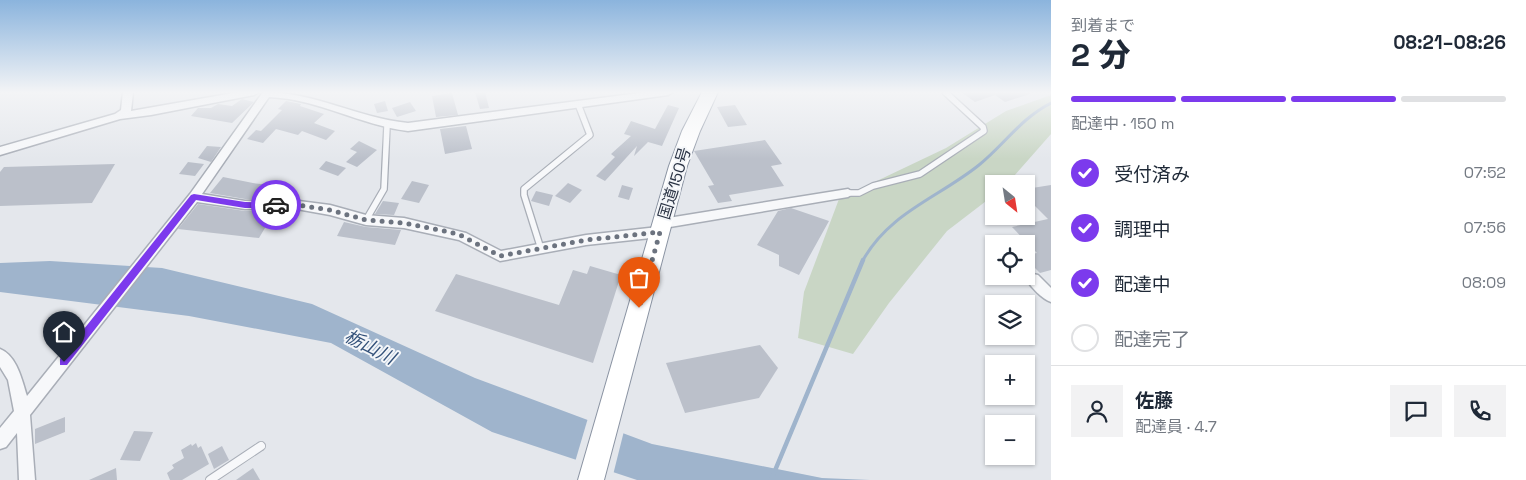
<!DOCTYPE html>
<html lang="ja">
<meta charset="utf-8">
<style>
body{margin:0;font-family:"Space Grotesk","Noto Sans JP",sans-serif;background:#f2f2f3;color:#1f2937;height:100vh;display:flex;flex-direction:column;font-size:19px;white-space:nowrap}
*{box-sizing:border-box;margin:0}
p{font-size:16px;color:#747a83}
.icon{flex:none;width:28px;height:28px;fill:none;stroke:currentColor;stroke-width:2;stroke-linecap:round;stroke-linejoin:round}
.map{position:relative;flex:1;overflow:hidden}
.side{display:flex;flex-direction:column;background:#fff;width:475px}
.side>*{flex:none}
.needle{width:32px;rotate:150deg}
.buttons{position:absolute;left:985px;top:175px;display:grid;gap:10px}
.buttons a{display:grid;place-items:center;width:50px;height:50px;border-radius:0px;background:#fff;box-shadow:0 1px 4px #0004;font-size:25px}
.pin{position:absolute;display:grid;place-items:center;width:42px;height:42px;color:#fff;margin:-51px -21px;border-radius:50% 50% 50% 0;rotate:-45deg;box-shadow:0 0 5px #0007}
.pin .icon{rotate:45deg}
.courier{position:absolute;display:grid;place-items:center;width:50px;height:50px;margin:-25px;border:4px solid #7c3aed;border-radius:50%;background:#fff;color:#222;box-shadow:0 1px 6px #0007}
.overview em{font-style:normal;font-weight:800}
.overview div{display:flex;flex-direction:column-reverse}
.overview{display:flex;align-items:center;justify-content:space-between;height:85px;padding:0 20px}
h1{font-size:32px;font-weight:800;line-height:38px}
.bar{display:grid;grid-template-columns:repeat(4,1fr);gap:8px 5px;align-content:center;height:60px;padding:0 20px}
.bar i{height:6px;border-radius:4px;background:#e0e1e3}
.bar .on{background:#7c3aed}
.bar p{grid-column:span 4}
.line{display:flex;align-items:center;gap:12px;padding:0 20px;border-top:1px solid #e0e1e3}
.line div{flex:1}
.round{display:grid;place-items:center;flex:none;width:52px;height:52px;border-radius:0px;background:#f2f2f3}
ol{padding:0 20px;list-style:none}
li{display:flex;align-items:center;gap:15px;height:55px}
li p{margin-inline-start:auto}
li .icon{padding:5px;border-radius:50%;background:#7c3aed;color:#fff;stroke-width:4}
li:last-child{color:#747a83}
li i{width:28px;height:28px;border:2px solid #e0e1e3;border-radius:50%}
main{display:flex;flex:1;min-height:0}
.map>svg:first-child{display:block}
.green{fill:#c9d6c5}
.water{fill:#9fb4cc}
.pier{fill:#e4e7ec}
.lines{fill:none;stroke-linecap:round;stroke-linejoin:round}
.stream-far1{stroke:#9fb4cc;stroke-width:3}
.stream{stroke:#9fb4cc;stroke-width:4.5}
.building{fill:#bbc0ca}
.service-far1-casing{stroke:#a9aeb7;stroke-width:8}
.service-casing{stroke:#a9aeb7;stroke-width:10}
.minor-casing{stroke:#a9aeb7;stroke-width:3}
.trunk-casing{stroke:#8b94a3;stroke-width:2}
.service-far1{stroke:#f7f8fa;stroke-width:5.5}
.service{stroke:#f7f8fa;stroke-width:8}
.minor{fill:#f7f8fa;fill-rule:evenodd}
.trunk{fill:#fff;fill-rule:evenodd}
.route{fill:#7c3aed}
.done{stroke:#6c737f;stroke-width:5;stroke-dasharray:0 9}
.labels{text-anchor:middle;stroke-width:4;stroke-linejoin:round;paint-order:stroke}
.street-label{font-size:16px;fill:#2b3445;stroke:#f4f6f9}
.water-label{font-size:18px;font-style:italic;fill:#34527a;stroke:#f4f6f9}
</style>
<main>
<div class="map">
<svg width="1051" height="480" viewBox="0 0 1051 480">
<rect width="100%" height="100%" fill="#e4e7ec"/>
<!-- green -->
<path class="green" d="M1051 95V134L1007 184H994V195L947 231 889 303 853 354 798 338 804 292 839 199 946 148 1006 111Z"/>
<!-- water -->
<path class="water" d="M50 261 162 268 312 304 475 378 652 444 822 478 870 480H637L492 432 331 343 189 316 0 292V263Z"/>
<!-- pier -->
<path class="pier" d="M588 418 624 431 613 475 575 462Z"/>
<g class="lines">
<!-- stream-far1 -->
<path class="stream-far1" d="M862 262C888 213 938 198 979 165 1004 145 1021 118 1051 103"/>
<!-- stream -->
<path class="stream" d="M771 480 863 260"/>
</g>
<!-- building -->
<g class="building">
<path d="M475 92H485L489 108 480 109Z"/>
<path d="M961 92H1030V94L1005 102 995 95 975 102Z"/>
<path d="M452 93 458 115 436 117 432 96Z"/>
<path d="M242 99 254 102 232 123 191 116 198 108H211L218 104 232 106Z"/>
<path d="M286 101 301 104 300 106 324 114 314 123 335 131 326 140 302 131 298 135 276 129 263 143 247 139 256 130 261 131 282 110 278 109Z"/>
<path d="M385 101 388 111 377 113 374 104Z"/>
<path d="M410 102 416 111 397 117 392 108Z"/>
<path d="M668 105 679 108 662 146 648 142 634 156 637 146 605 181 596 176 615 157 611 154 631 136 624 134 631 121 655 129Z"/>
<path d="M735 105 747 125 728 127 717 107Z"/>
<path d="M466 126 472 149 445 154 440 129Z"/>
<path d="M765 140 782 164 771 166 784 186 729 195 732 201 718 203 708 186 714 185 694 151Z"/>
<path d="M359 141 377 150 357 167 346 162 357 152 350 149Z"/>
<path d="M207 146 221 147 211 162 198 158Z"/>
<path d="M326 161 346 168 338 176 319 169Z"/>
<path d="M188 162 204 164 195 176 179 174Z"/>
<path d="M115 164 92 203 0 206V172L4 167Z"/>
<path d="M223 177 253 183 277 186 268 199H245L210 193Z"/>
<path d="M412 181 429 185 419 203 401 199Z"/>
<path d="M568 183 582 190 570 203 555 196Z"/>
<path d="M622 185 633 188 629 200 618 197Z"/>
<path d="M1051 185V270L1040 273 1026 259V255L1037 253 1012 227 1048 219 1026 197V189Z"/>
<path d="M536 191 553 195 549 206 531 201Z"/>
<path d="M383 201 399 203 394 215 375 214Z"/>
<path d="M198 204 245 211H275L259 238 178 229Z"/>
<path d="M791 208 829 221 799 275 779 266V255L757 245 778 211Z"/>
<path d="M344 222 366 227 401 230 395 245 337 236Z"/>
<path d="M590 266 621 275 593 363 435 311 456 274 559 305 573 270 587 274Z"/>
<path d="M760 345 778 368 759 398 685 413 666 363Z"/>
<path d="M65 417V432L35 444V429Z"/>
<path d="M134 431 153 432 140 461 120 460Z"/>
<path d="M196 443 198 448 201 446 209 464 182 480H170L167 473 174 468 172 465 184 458 181 450 191 444 192 446Z"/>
<path d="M222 446 229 460 214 469 208 454Z"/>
<path d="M116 468 117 480H89Z"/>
<path d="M253 468 260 480H236Z"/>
</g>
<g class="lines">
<defs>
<g id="service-far1">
<path d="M848 193H859L873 186 920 174 984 131 983 127 945 92"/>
<path d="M366 220 384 189 387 126"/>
<path d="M541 249 524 195V189L590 135 578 104"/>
</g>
<path id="service" d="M210 480 261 446"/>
<g id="minor">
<path d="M123 92H133L131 111 239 92H259L254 95 151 115 120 119 0 155V147L115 114 121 110Z"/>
<path d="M263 92C316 92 357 118 408 123L647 92H673L668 95 408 131C360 125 318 99 269 97L202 194 245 201 291 200 330 205 366 215 404 218 466 233 501 251 586 235 658 227 656 224 658 221 662 219 848 189 854 193 848 197 664 228 666 232 664 235 660 237 586 245 500 261 459 240 404 228 366 225 330 215 291 208 245 209 197 202 30 415 35 480H19L17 433 6 447 0 449V428L14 411 8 380 0 367V349C17 356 22 380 27 396L190 194Z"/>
<path d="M1033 274 1038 275 1051 288V302C1042 299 1031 287 1026 279L1028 275Z"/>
</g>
<path id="trunk" d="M702 92H718L700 131 687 166 604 480H578L669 166 682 131Z"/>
</defs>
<!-- service-far1 casing -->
<use href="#service-far1" class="service-far1-casing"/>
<!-- service casing -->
<use href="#service" class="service-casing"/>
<!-- minor casing -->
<use href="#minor" class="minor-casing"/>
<!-- trunk casing -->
<use href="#trunk" class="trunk-casing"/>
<!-- service-far1 -->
<use href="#service-far1" class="service-far1"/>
<!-- service -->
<use href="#service" class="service"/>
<!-- minor -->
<use href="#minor" class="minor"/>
<!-- trunk -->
<use href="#trunk" class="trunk"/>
</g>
<!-- sky -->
<linearGradient id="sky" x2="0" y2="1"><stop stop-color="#8bb4dd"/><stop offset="0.58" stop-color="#f3f4f6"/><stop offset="1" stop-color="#f3f4f6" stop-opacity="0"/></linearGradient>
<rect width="1051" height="159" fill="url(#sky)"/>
<!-- route -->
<path class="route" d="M194 194 245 202 276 203 280 205 276 208H245L196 200 67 365H60V359L191 195Z"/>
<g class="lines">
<!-- done -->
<path class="done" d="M276 205 291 204 330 210 366 220 404 223 450 232 462 236 500 256 586 240 660 232 639 308"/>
</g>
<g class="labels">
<!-- street labels -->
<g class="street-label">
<text transform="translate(674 183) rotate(-73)" y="6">国道150号</text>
</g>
<!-- water labels -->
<g class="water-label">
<text transform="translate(370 347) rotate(27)" y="6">栃山川</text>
</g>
</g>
</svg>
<div class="buttons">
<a><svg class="needle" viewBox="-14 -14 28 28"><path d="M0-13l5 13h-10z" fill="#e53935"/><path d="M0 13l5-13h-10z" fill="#747a83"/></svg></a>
<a><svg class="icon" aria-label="locate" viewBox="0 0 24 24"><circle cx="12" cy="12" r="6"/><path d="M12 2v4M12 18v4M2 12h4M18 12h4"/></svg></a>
<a><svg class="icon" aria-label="layers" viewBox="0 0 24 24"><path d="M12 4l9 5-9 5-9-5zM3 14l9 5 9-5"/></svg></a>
<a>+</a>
<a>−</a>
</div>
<div class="pin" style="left:639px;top:308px;background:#ea580c"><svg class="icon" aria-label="bag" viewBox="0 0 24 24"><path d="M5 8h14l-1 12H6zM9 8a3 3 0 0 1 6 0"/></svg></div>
<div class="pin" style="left:64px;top:362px;background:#1f2937"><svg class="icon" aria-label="home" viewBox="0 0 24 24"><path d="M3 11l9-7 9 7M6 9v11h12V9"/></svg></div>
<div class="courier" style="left:276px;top:205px"><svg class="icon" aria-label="car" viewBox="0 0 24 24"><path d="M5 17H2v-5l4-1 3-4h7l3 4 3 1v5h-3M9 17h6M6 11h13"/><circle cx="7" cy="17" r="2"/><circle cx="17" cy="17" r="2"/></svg></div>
</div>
<section class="side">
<div class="overview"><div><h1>2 分</h1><p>到着まで</p></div><em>08:21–08:26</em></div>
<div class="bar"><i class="on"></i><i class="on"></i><i class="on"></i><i></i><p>配達中 · 150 m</p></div>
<ol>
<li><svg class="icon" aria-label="check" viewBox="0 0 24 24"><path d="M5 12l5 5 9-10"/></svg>受付済み<p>07:52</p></li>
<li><svg class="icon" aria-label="check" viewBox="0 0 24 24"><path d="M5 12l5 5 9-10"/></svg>調理中<p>07:56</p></li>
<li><svg class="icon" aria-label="check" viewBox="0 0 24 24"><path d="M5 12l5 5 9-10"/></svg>配達中<p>08:09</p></li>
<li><i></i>配達完了</li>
</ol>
<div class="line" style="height:90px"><a class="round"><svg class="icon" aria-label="person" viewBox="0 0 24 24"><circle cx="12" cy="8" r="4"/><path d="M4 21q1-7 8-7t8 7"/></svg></a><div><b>佐藤</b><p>配達員 · 4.7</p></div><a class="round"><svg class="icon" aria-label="chat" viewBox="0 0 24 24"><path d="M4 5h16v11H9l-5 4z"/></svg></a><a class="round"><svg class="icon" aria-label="phone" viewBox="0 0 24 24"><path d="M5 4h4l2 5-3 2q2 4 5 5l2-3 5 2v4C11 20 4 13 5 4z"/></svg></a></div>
</section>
</main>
